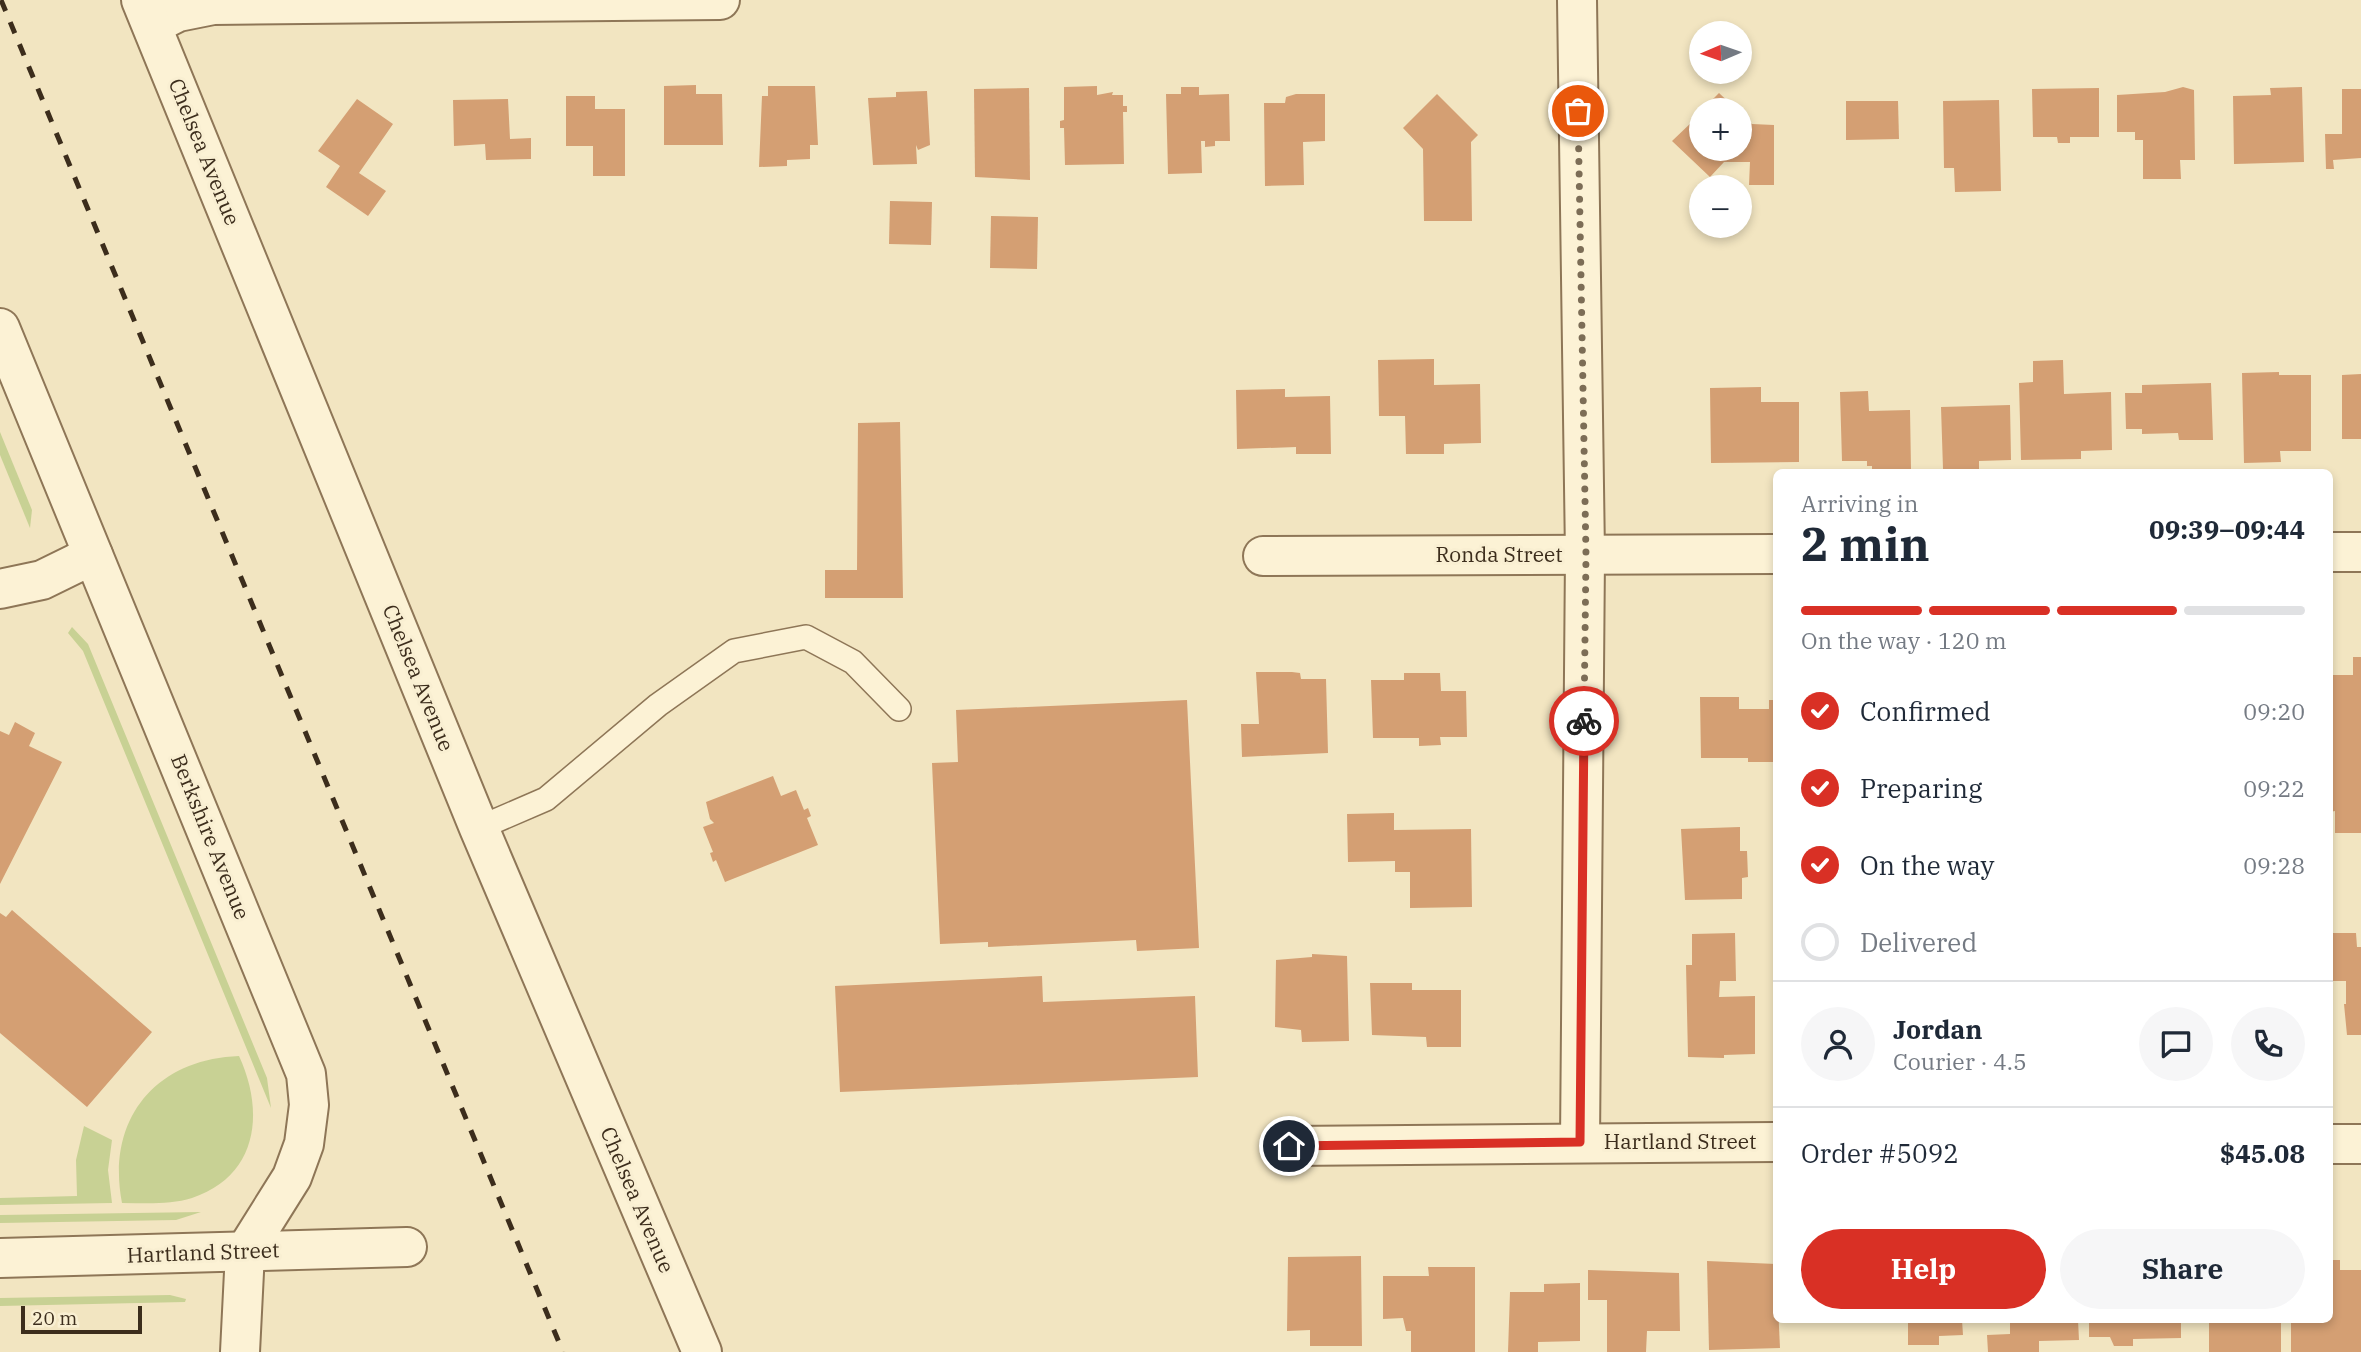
<!DOCTYPE html>
<meta charset="utf-8">
<style>
body{margin:0;font-family:"IBM Plex Serif",serif;background:#f6f6f7;color:#1f2937;height:100vh;display:flex;flex-direction:column;font-size:26px;white-space:nowrap}
*{box-sizing:border-box;margin:0}
p{font-size:23px;color:#747a83}
.icon{flex:none;width:38px;height:38px;fill:none;stroke:currentColor;stroke-width:2;stroke-linecap:round;stroke-linejoin:round}
.map{position:relative;flex:1;overflow:hidden}
.panel{position:absolute;left:1773px;top:469px;width:560px;height:854px;display:flex;flex-direction:column;background:#fff;border-radius:10px;box-shadow:0 4px 10px #0003}
.panel>*{flex:none}
.needle{width:46px;rotate:268deg}
.buttons{position:absolute;left:1689px;top:21px;display:grid;gap:14px}
.buttons a{display:grid;place-items:center;width:63px;height:63px;border-radius:50%;background:#fff;box-shadow:0 4px 10px #0003;font-size:35px}
.scale{position:absolute;left:21px;bottom:18px;width:121px;box-sizing:border-box;padding-left:7px;border:4px solid #3c2d1c;border-top:0;font-size:19px;line-height:24px;white-space:nowrap;color:#3c2d1c;-webkit-text-stroke:5px #f9efd2;paint-order:stroke}
.pin{position:absolute;display:grid;place-items:center;width:60px;height:60px;color:#fff;margin:-30px;border:4px solid #fff;border-radius:50%;box-shadow:0 2px 7px #0007}
.courier{position:absolute;display:grid;place-items:center;width:70px;height:70px;margin:-35px;border:5px solid #d93025;border-radius:50%;background:#fff;color:#222;box-shadow:0 2px 9px #0007}
.head em{font-style:normal;font-weight:700}
.head div{display:flex;flex-direction:column-reverse}
.head{display:flex;align-items:center;justify-content:space-between;height:119px;padding:0 28px}
h1{font-size:46px;font-weight:700;line-height:52px}
.bar{display:grid;grid-template-columns:repeat(4,1fr);gap:10px 7px;align-content:center;height:84px;padding:0 28px}
.bar i{height:9px;border-radius:5px;background:#e0e1e3}
.bar .on{background:#d93025}
.bar p{grid-column:span 4}
.line{display:flex;align-items:center;gap:18px;padding:0 28px;border-top:2px solid #e0e1e3}
.line div{flex:1}
.round{display:grid;place-items:center;flex:none;width:74px;height:74px;border-radius:37px;background:#f6f6f7}
ol{padding:0 28px;list-style:none}
li{display:flex;align-items:center;gap:21px;height:77px}
li p{margin-inline-start:auto}
li .icon{padding:7px;border-radius:50%;background:#d93025;color:#fff;stroke-width:4}
li:last-child{color:#747a83}
li i{width:38px;height:38px;border:4px solid #e0e1e3;border-radius:50%}
.action{display:flex;gap:14px;margin-top:auto;padding:14px 28px}
.action a{flex:1;height:80px;border-radius:42px;background:#d93025;color:#fff;font-size:28px;font-weight:700;line-height:80px;text-align:center}
.action a+a{background:#f6f6f7;color:#1f2937}
.map>svg:first-child{display:block}
.green{fill:#c8d194}
.building{fill:#d49f73}
.lines{fill:none;stroke-linecap:round;stroke-linejoin:round}
.service-casing{stroke:#8e7657;stroke-width:26}
.minor-casing{stroke:#8e7657;stroke-width:42}
.tertiary-casing{stroke:#8e7657;stroke-width:42}
.service{stroke:#fcf2d5;stroke-width:23}
.minor{stroke:#fcf2d5;stroke-width:38}
.tertiary{stroke:#fcf2d5;stroke-width:38}
.rail{stroke:#3c2d1c;stroke-width:5;stroke-dasharray:12 12;stroke-linecap:butt}
.done{stroke:#7c6d56;stroke-width:7;stroke-dasharray:0 12.6}
.route{stroke:#d93025;stroke-width:9}
.labels{text-anchor:middle;stroke-width:6;stroke-linejoin:round;paint-order:stroke}
.street-label{font-size:21px;fill:#3c2d1c;stroke:#f9efd2}
</style>
<div class="map">
<svg width="2361" height="1352" viewBox="0 0 2361 1352">
<rect width="100%" height="100%" fill="#f2e5c1"/>
<!-- green -->
<g class="green">
<path d="M0 432 32 510 30 528 0 455Z"/>
<path d="M72 627 88 644 267 1078 271 1108 83 651 68 633Z"/>
<path d="M239 1056C265 1112 258 1176 192 1198 170 1205 145 1203 122 1203 106 1121 154 1059 239 1056Z"/>
<path d="M84 1126 112 1140 108 1170 112 1203 0 1205V1198L77 1196 76 1160Z"/>
<path d="M201 1212 176 1220 0 1223V1215Z"/>
<path d="M170 1295 186 1299 185 1302 0 1306V1298Z"/>
</g>
<!-- building -->
<g class="building">
<path d="M696 85V94H722L723 145H664V86Z"/>
<path d="M768 86H815L818 145H810V159L787 160V166L759 167 762 96H768Z"/>
<path d="M1097 86V95L1113 92 1112 95H1123V106H1127V112H1123L1124 164 1065 165 1064 128H1060V121L1064 120V87Z"/>
<path d="M1181 87H1199V95L1229 94 1230 141H1215V146L1205 147V141H1201L1202 173 1168 174 1166 94H1181Z"/>
<path d="M2183 87 2194 90 2195 160H2180L2181 179H2143V140H2135V132H2117V95L2165 92Z"/>
<path d="M2302 87 2304 162 2234 164 2233 96 2271 95 2270 88Z"/>
<path d="M1029 88 1030 180 975 177 974 89Z"/>
<path d="M2099 88V137H2070V143H2058L2057 137H2033L2032 89Z"/>
<path d="M2342 89H2361V158L2333 160 2334 169H2326L2325 134H2342Z"/>
<path d="M927 91 930 145 918 150 916 145 917 164 873 165 868 98 896 97V92Z"/>
<path d="M1719 93 1737 110H1702Z"/>
<path d="M1296 94H1325V141L1303 142 1304 185 1265 186 1264 103H1285L1286 97Z"/>
<path d="M1437 94 1478 135 1471 142 1472 221H1424L1423 149 1403 128Z"/>
<path d="M566 96H595V109H625V176H593V146H566Z"/>
<path d="M357 99 393 124 359 173 386 191 368 216 326 187 340 166 318 151Z"/>
<path d="M508 99 510 139 531 138V159L486 160 485 144 454 146 453 100Z"/>
<path d="M1999 100 2001 191 1955 192 1954 168H1944L1943 101Z"/>
<path d="M1846 101H1898L1899 139 1846 140Z"/>
<path d="M1697 112H1701V149H1740V139H1751V127L1740 138V112L1752 124 1774 125V185H1749L1750 162H1724L1710 177 1672 141 1693 121 1691 119Z"/>
<path d="M890 201 932 202 931 245 889 244Z"/>
<path d="M991 216 1038 217 1037 269 990 268Z"/>
<path d="M1434 359V385L1480 384 1481 443 1444 444V454H1406L1405 416H1379L1378 360Z"/>
<path d="M2063 360 2064 394 2111 392 2112 450 2081 451V459L2021 460 2019 383 2033 382V361Z"/>
<path d="M2279 372V375H2311V451H2280L2281 462 2244 463 2242 373Z"/>
<path d="M2361 374V439H2342V375Z"/>
<path d="M2211 383 2213 440H2179L2178 433 2142 434V429H2126L2125 393H2142V385Z"/>
<path d="M1761 387V402H1799V462L1711 463 1710 388Z"/>
<path d="M1285 389V397L1330 396 1331 454H1296V447L1237 449 1236 390Z"/>
<path d="M1868 391 1869 411 1910 410 1911 469 1872 470V466H1867V461H1842L1840 392Z"/>
<path d="M2010 405 2011 460 1979 461V469H1943L1941 407Z"/>
<path d="M900 422 903 598H825V570H857L858 423Z"/>
<path d="M2353 657H2361V833H2335V811L2330 812 2332 675H2353Z"/>
<path d="M1256 672H1292L1300 673 1301 679H1326L1328 753 1242 757 1241 724H1259Z"/>
<path d="M1404 673H1440L1441 691H1466L1467 737H1440L1441 745 1419 746V738H1373L1371 680H1404Z"/>
<path d="M1700 697H1739V709H1769V700H1776V762H1748V758H1701Z"/>
<path d="M1187 700 1199 948 1137 951 1136 940 988 947V942L940 944 932 763 958 762 956 710Z"/>
<path d="M15 722 35 733 29 746 62 762 0 884V731L9 735Z"/>
<path d="M773 776 781 796 796 790 804 810 808 808 811 816 807 818 818 845 725 882 716 860 713 862 710 853 713 852 703 827 714 823 710 819 706 802Z"/>
<path d="M1394 813V830L1471 829 1472 907 1410 908V872H1395V861L1348 862 1347 814Z"/>
<path d="M1740 827V851H1747L1748 877 1742 878V899L1685 900 1681 829Z"/>
<path d="M12 910 152 1032 87 1107 0 1033V913L6 917Z"/>
<path d="M1735 933 1736 981H1720L1719 997 1755 996V1054L1724 1055V1058L1688 1057 1686 965H1692V934Z"/>
<path d="M2329 933H2356L2357 947H2361V1035H2347L2344 1004H2346V981H2329Z"/>
<path d="M1312 954 1347 956 1349 1041 1302 1042 1301 1030 1275 1027 1276 960 1312 957Z"/>
<path d="M1042 976 1043 1002 1195 996 1198 1077 840 1092 835 986Z"/>
<path d="M1370 983H1412V990H1461V1047H1427L1426 1037 1372 1035Z"/>
<path d="M1361 1256 1362 1346H1310V1330L1287 1331 1288 1257Z"/>
<path d="M2329 1260H2340V1270H2361V1352H2291V1320H2329Z"/>
<path d="M1707 1261 1776 1264 1780 1348 1709 1350Z"/>
<path d="M1428 1267H1475V1352H1411V1331H1406L1403 1318 1383 1319V1276H1429Z"/>
<path d="M1588 1270 1679 1273 1680 1331H1647L1646 1352H1607V1300H1588Z"/>
<path d="M1580 1283V1341L1538 1342V1352H1508L1510 1292H1544V1284Z"/>
<path d="M1908 1320H1962L1963 1335 1939 1336V1345H1908Z"/>
<path d="M2010 1320H2078L2079 1340 2039 1341V1352H1988L1987 1335 2010 1334Z"/>
<path d="M2089 1320H2181V1338L2133 1339V1346H2114L2110 1337H2089Z"/>
<rect x="2209" y="1320" width="72" height="32"/>
</g>
<g class="lines">
<defs>
<path id="service" d="M479 828 546 799 658 705 734 651 806 637 853 662 899 709"/>
<g id="minor">
<path d="M1577 0 1585 555 1580 1142"/>
<path d="M152 25 178 12 213 5 720 0"/>
<path d="M0 328 306 1074 309 1105 304 1144 292 1177 245 1252 240 1352"/>
<path d="M2329 552H2361"/>
<path d="M1263 556 1776 554"/>
<path d="M0 589 42 580 93 555"/>
<path d="M2329 1144H2361"/>
<path d="M1289 1146 1776 1142"/>
<path d="M0 1258 407 1247"/>
</g>
<path id="tertiary" d="M141 0 479 828 702 1352"/>
</defs>
<!-- service casing -->
<use href="#service" class="service-casing"/>
<!-- minor casing -->
<use href="#minor" class="minor-casing"/>
<!-- tertiary casing -->
<use href="#tertiary" class="tertiary-casing"/>
<!-- service -->
<use href="#service" class="service"/>
<!-- minor -->
<use href="#minor" class="minor"/>
<!-- tertiary -->
<use href="#tertiary" class="tertiary"/>
<!-- rail -->
<path class="rail" d="M1 0 563 1352"/>
</g>
<g class="lines">
<!-- done -->
<path class="done" d="M1578 111 1586 555 1584 721"/>
<!-- route -->
<path class="route" d="M1289 1146 1580 1142 1584 721"/>
</g>
<g class="labels">
<!-- street labels -->
<g class="street-label">
<text transform="translate(204 152) rotate(68)" y="7">Chelsea Avenue</text>
<text x="1499" y="562">Ronda Street</text>
<text transform="translate(418 678) rotate(68)" y="7">Chelsea Avenue</text>
<text transform="translate(210 837) rotate(68)" y="7">Berkshire Avenue</text>
<text x="1680" y="1149">Hartland Street</text>
<text transform="translate(637 1200) rotate(67)" y="7">Chelsea Avenue</text>
<text transform="translate(203 1253) rotate(-2)" y="7">Hartland Street</text>
</g>
</g>
</svg>
<div class="buttons">
<a><svg class="needle" viewBox="-14 -14 28 28"><path d="M0-13l5 13h-10z" fill="#e53935"/><path d="M0 13l5-13h-10z" fill="#747a83"/></svg></a>
<a>+</a>
<a>−</a>
</div>
<div class="scale">20 m</div>
<div class="pin" style="left:1578px;top:111px;background:#ea580c"><svg class="icon" aria-label="bag" viewBox="0 0 24 24"><path d="M5 8h14l-1 12H6zM9 8a3 3 0 0 1 6 0"/></svg></div>
<div class="pin" style="left:1289px;top:1146px;background:#1f2937"><svg class="icon" aria-label="home" viewBox="0 0 24 24"><path d="M3 11l9-7 9 7M6 9v11h12V9"/></svg></div>
<div class="courier" style="left:1584px;top:721px"><svg class="icon" aria-label="bike" viewBox="0 0 24 24"><circle cx="6" cy="16" r="4"/><circle cx="18" cy="16" r="4"/><path d="M6 16l4-8h5l3 8M10 8l3 8H6M13 5h3"/></svg></div>
<section class="panel">
<div class="head"><div><h1>2 min</h1><p>Arriving in</p></div><em>09:39–09:44</em></div>
<div class="bar"><i class="on"></i><i class="on"></i><i class="on"></i><i></i><p>On the way · 120 m</p></div>
<ol>
<li><svg class="icon" aria-label="check" viewBox="0 0 24 24"><path d="M5 12l5 5 9-10"/></svg>Confirmed<p>09:20</p></li>
<li><svg class="icon" aria-label="check" viewBox="0 0 24 24"><path d="M5 12l5 5 9-10"/></svg>Preparing<p>09:22</p></li>
<li><svg class="icon" aria-label="check" viewBox="0 0 24 24"><path d="M5 12l5 5 9-10"/></svg>On the way<p>09:28</p></li>
<li><i></i>Delivered</li>
</ol>
<div class="line" style="height:126px"><a class="round"><svg class="icon" aria-label="person" viewBox="0 0 24 24"><circle cx="12" cy="8" r="4"/><path d="M4 21q1-7 8-7t8 7"/></svg></a><div><b>Jordan</b><p>Courier · 4.5</p></div><a class="round"><svg class="icon" aria-label="chat" viewBox="0 0 24 24"><path d="M4 5h16v11H9l-5 4z"/></svg></a><a class="round"><svg class="icon" aria-label="phone" viewBox="0 0 24 24"><path d="M5 4h4l2 5-3 2q2 4 5 5l2-3 5 2v4C11 20 4 13 5 4z"/></svg></a></div>
<div class="line" style="height:91px"><div>Order #5092</div><b>$45.08</b></div>
<div class="action"><a>Help</a><a>Share</a></div>
</section>
</div>
